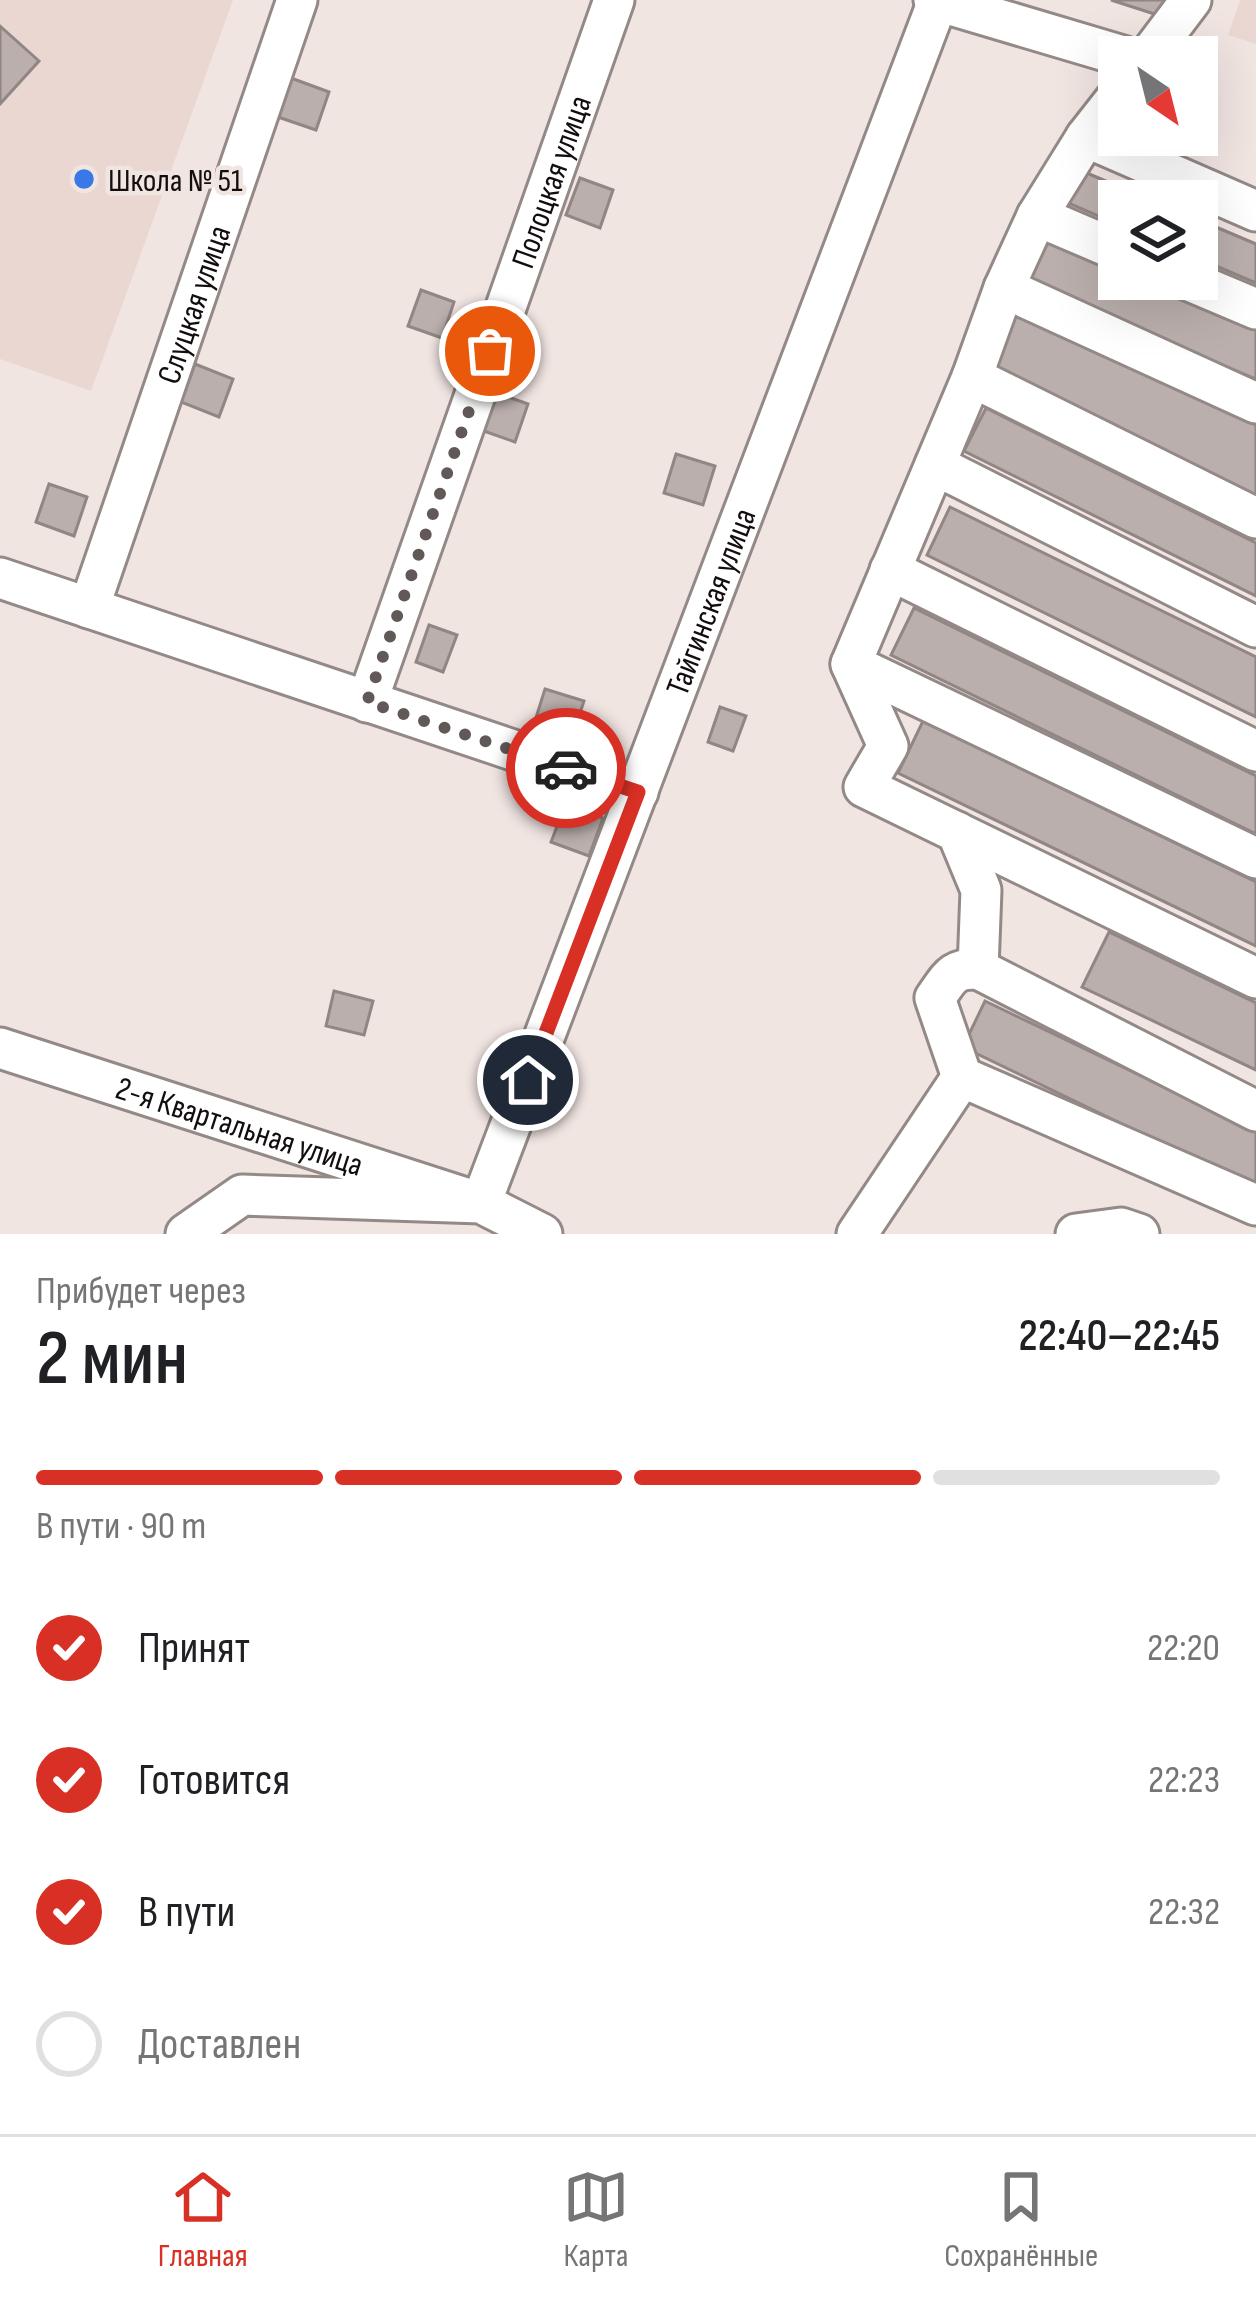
<!DOCTYPE html>
<html lang="ru">
<meta charset="utf-8">
<style>
body{margin:0;font-family:"Sofia Sans Condensed",sans-serif;background:#f2f2f2;color:#202124;height:100vh;display:flex;flex-direction:column;font-size:45px;white-space:nowrap}
*{box-sizing:border-box;margin:0}
p{font-size:39px;color:#757577}
.icon{flex:none;width:66px;height:66px;fill:none;stroke:currentColor;stroke-width:2;stroke-linecap:round;stroke-linejoin:round}
.map{position:relative;height:1234px;overflow:hidden}
.side{display:flex;flex-direction:column;background:#fff;flex:1}
.side>*{flex:none}
.needle{width:78px;rotate:145deg}
.buttons{position:absolute;left:1098px;top:36px;display:grid;gap:24px}
.buttons a{display:grid;place-items:center;width:120px;height:120px;border-radius:0px;background:#fff;box-shadow:0 12px 48px #0002;font-size:60px}
.pin{position:absolute;display:grid;place-items:center;width:102px;height:102px;color:#fff;margin:-51px;border:6px solid #fff;border-radius:50%;box-shadow:0 3px 12px #0007}
.courier{position:absolute;display:grid;place-items:center;width:120px;height:120px;margin:-60px;border:9px solid #d93025;border-radius:50%;background:#fff;color:#222;box-shadow:0 3px 15px #0007}
.overview em{font-style:normal;font-weight:600}
.overview div{display:flex;flex-direction:column-reverse}
.overview{display:flex;align-items:center;justify-content:space-between;height:204px;padding:0 36px}
h1{font-size:78px;font-weight:600;line-height:90px}
.bar{display:grid;grid-template-columns:repeat(4,1fr);gap:18px 12px;align-content:center;height:144px;padding:0 36px}
.bar i{height:15px;border-radius:9px;background:#e0e0e0}
.bar .active{background:#d93025}
.bar p{grid-column:span 4}
ol{padding:0 36px;list-style:none}
li{display:flex;align-items:center;gap:36px;height:132px}
li p{margin-inline-start:auto}
li .icon{padding:12px;border-radius:50%;background:#d93025;color:#fff;stroke-width:4}
li:last-child{color:#757577}
li i{width:66px;height:66px;border:6px solid #e0e0e0;border-radius:50%}
.tabs{display:flex;justify-content:space-around;align-items:center;height:168px;border-top:3px solid #e0e0e0;background:#fff;font-size:33px;color:#757577}
.tabs a{display:grid;justify-items:center;gap:6px}
.tabs .active{color:#d93025}
.map>svg:first-child{display:block}
.built{fill:#ebd7d2}
.building{fill:#baafad;stroke:#918684;stroke-width:3}
.lines{fill:none;stroke-linecap:round;stroke-linejoin:round}
.minor-casing{stroke:#938986;stroke-width:45}
.minor{stroke:#fff;stroke-width:39}
.done{stroke:#605958;stroke-width:12;stroke-dasharray:0 21.6}
.route{stroke:#d93025;stroke-width:15}
.poi-dot{fill:#3a78e7;stroke:#f1e5e2;stroke-width:4.5}
.labels{text-anchor:middle;stroke-width:9;stroke-linejoin:round;paint-order:stroke}
.poi-label{font-size:33px;fill:#120e0d;stroke:#f1e5e2;text-anchor:start}
.street-label{font-size:33px;fill:#120e0d;stroke:#f1e5e2}
</style>
<div class="map">
<svg width="1256" height="1234" viewBox="0 0 1256 1234">
<rect width="100%" height="100%" fill="#f1e5e2"/>
<!-- built -->
<g class="built">
<path d="M0 0H233L91 391 0 359Z"/>
<path d="M1240 0H1256V44L1228 35Z"/>
</g>
<!-- building -->
<g class="building">
<path d="M1111 0H1176L1170 19Z"/>
<path d="M0 26 39 61 0 104Z"/>
<path d="M291 78 329 92 316 130 278 117Z"/>
<path d="M1075 168 1153 201H1119V225L1061 200Z"/>
<path d="M580 178 613 190 600 228 566 215Z"/>
<path d="M1197 219 1256 244V283L1197 258Z"/>
<path d="M1049 235 1119 264V279H1155L1256 321V379L1029 285Z"/>
<path d="M421 290 454 302 442 338 408 326Z"/>
<path d="M1018 309 1256 425V500L989 369Z"/>
<path d="M195 364 233 379 219 417 181 402Z"/>
<path d="M494 392 528 404 515 442 481 430Z"/>
<path d="M986 408 1256 543V596L964 451Z"/>
<path d="M676 454 715 466 703 505 664 493Z"/>
<path d="M49 484 87 497 74 536 36 522Z"/>
<path d="M950 507 1256 657V717L927 555Z"/>
<path d="M914 608 1256 776V834L891 655Z"/>
<path d="M429 625 457 635 443 672 416 662Z"/>
<path d="M545 689 584 701 571 740 533 727Z"/>
<path d="M720 707 746 716 733 751 708 742Z"/>
<path d="M923 721 1256 882V946L898 773Z"/>
<path d="M566 803 603 818 589 856 551 842Z"/>
<path d="M1109 932 1256 1003V1070L1082 987Z"/>
<path d="M334 991 373 1001 364 1035 326 1026Z"/>
<path d="M985 1001 1256 1131V1189L963 1047Z"/>
</g>
<g class="lines">
<defs>
<g id="minor">
<path d="M934 0 1126 57"/>
<path d="M1148 57 1191 0"/>
<path d="M1086 137 1119 95"/>
<path d="M1037 216 1004 288 972 377 851 664 888 746 864 787 1256 978"/>
<path d="M1119 251 1037 216 1086 137 1256 211"/>
<path d="M1185 279 1256 309"/>
<path d="M1004 288 1256 403"/>
<path d="M972 377 1256 518"/>
<path d="M935 465 1256 627"/>
<path d="M890 570 1256 751"/>
<path d="M0 578 638 792"/>
<path id="s1" d="M89 608 297 0"/>
<path d="M851 664 1256 858"/>
<path id="s2" d="M367 702 614 0"/>
<path d="M957 832 981 890 978 969"/>
<path id="s3" d="M0 1048 481 1203 938 1"/>
<path d="M1256 1111 978 969C951 968 949 979 935 998L962 1077 1256 1205"/>
<path d="M186 1234 242 1195 481 1203 542 1234"/>
<path d="M857 1234 962 1077"/>
<path d="M1076 1234 1121 1228 1139 1234"/>
</g>
</defs>
<!-- minor casing -->
<use href="#minor" class="minor-casing"/>
<!-- minor -->
<use href="#minor" class="minor"/>
</g>
<g class="lines">
<!-- done -->
<path class="done" d="M490 351 367 702 566 768"/>
<!-- route -->
<path class="route" d="M528 1080 638 792 566 768"/>
</g>
<!-- markers -->
<circle class="poi-dot" cx="84" cy="179" r="12"/>
<g class="labels">
<!-- poi labels -->
<g class="poi-label">
<text x="108" y="191">Школа № 51</text>
</g>
<!-- street labels -->
<g class="street-label">
<text dy="12" stroke="none"><textPath href="#s2" startOffset="552">Полоцкая улица</textPath></text>
<text dy="12" stroke="none"><textPath href="#s1" startOffset="321">Слуцкая улица</textPath></text>
<text dy="12" stroke="none"><textPath href="#s3" startOffset="1149">Тайгинская улица</textPath></text>
<text dy="12" stroke="none"><textPath href="#s3" startOffset="252">2-я Квартальная улица</textPath></text>
</g>
</g>
</svg>
<div class="buttons">
<a><svg class="needle" viewBox="-14 -14 28 28"><path d="M0-13l5 13h-10z" fill="#e53935"/><path d="M0 13l5-13h-10z" fill="#757577"/></svg></a>
<a><svg class="icon" aria-label="layers" viewBox="0 0 24 24"><path d="M12 4l9 5-9 5-9-5zM3 14l9 5 9-5"/></svg></a>
</div>
<div class="pin" style="left:490px;top:351px;background:#ea580c"><svg class="icon" aria-label="bag" viewBox="0 0 24 24"><path d="M5 8h14l-1 12H6zM9 8a3 3 0 0 1 6 0"/></svg></div>
<div class="pin" style="left:528px;top:1080px;background:#1f2937"><svg class="icon" aria-label="home" viewBox="0 0 24 24"><path d="M3 11l9-7 9 7M6 9v11h12V9"/></svg></div>
<div class="courier" style="left:566px;top:768px"><svg class="icon" aria-label="car" viewBox="0 0 24 24"><path d="M5 17H2v-5l4-1 3-4h7l3 4 3 1v5h-3M9 17h6M6 11h13"/><circle cx="7" cy="17" r="2"/><circle cx="17" cy="17" r="2"/></svg></div>
</div>
<section class="side">
<div class="overview"><div><h1>2 мин</h1><p>Прибудет через</p></div><em>22:40–22:45</em></div>
<div class="bar"><i class="active"></i><i class="active"></i><i class="active"></i><i></i><p>В пути · 90 m</p></div>
<ol>
<li><svg class="icon" aria-label="check" viewBox="0 0 24 24"><path d="M5 12l5 5 9-10"/></svg>Принят<p>22:20</p></li>
<li><svg class="icon" aria-label="check" viewBox="0 0 24 24"><path d="M5 12l5 5 9-10"/></svg>Готовится<p>22:23</p></li>
<li><svg class="icon" aria-label="check" viewBox="0 0 24 24"><path d="M5 12l5 5 9-10"/></svg>В пути<p>22:32</p></li>
<li><i></i>Доставлен</li>
</ol>
</section>
<nav class="tabs">
<a class="active"><svg class="icon" aria-label="home" viewBox="0 0 24 24"><path d="M3 11l9-7 9 7M6 9v11h12V9"/></svg>Главная</a>
<a><svg class="icon" aria-label="map" viewBox="0 0 24 24"><path d="M3 6l6-2 6 2 6-2v14l-6 2-6-2-6 2zM9 4v14M15 6v14"/></svg>Карта</a>
<a><svg class="icon" aria-label="saved" viewBox="0 0 24 24"><path d="M7 4h10v16l-5-4-5 4z"/></svg>Сохранённые</a>
</nav>
